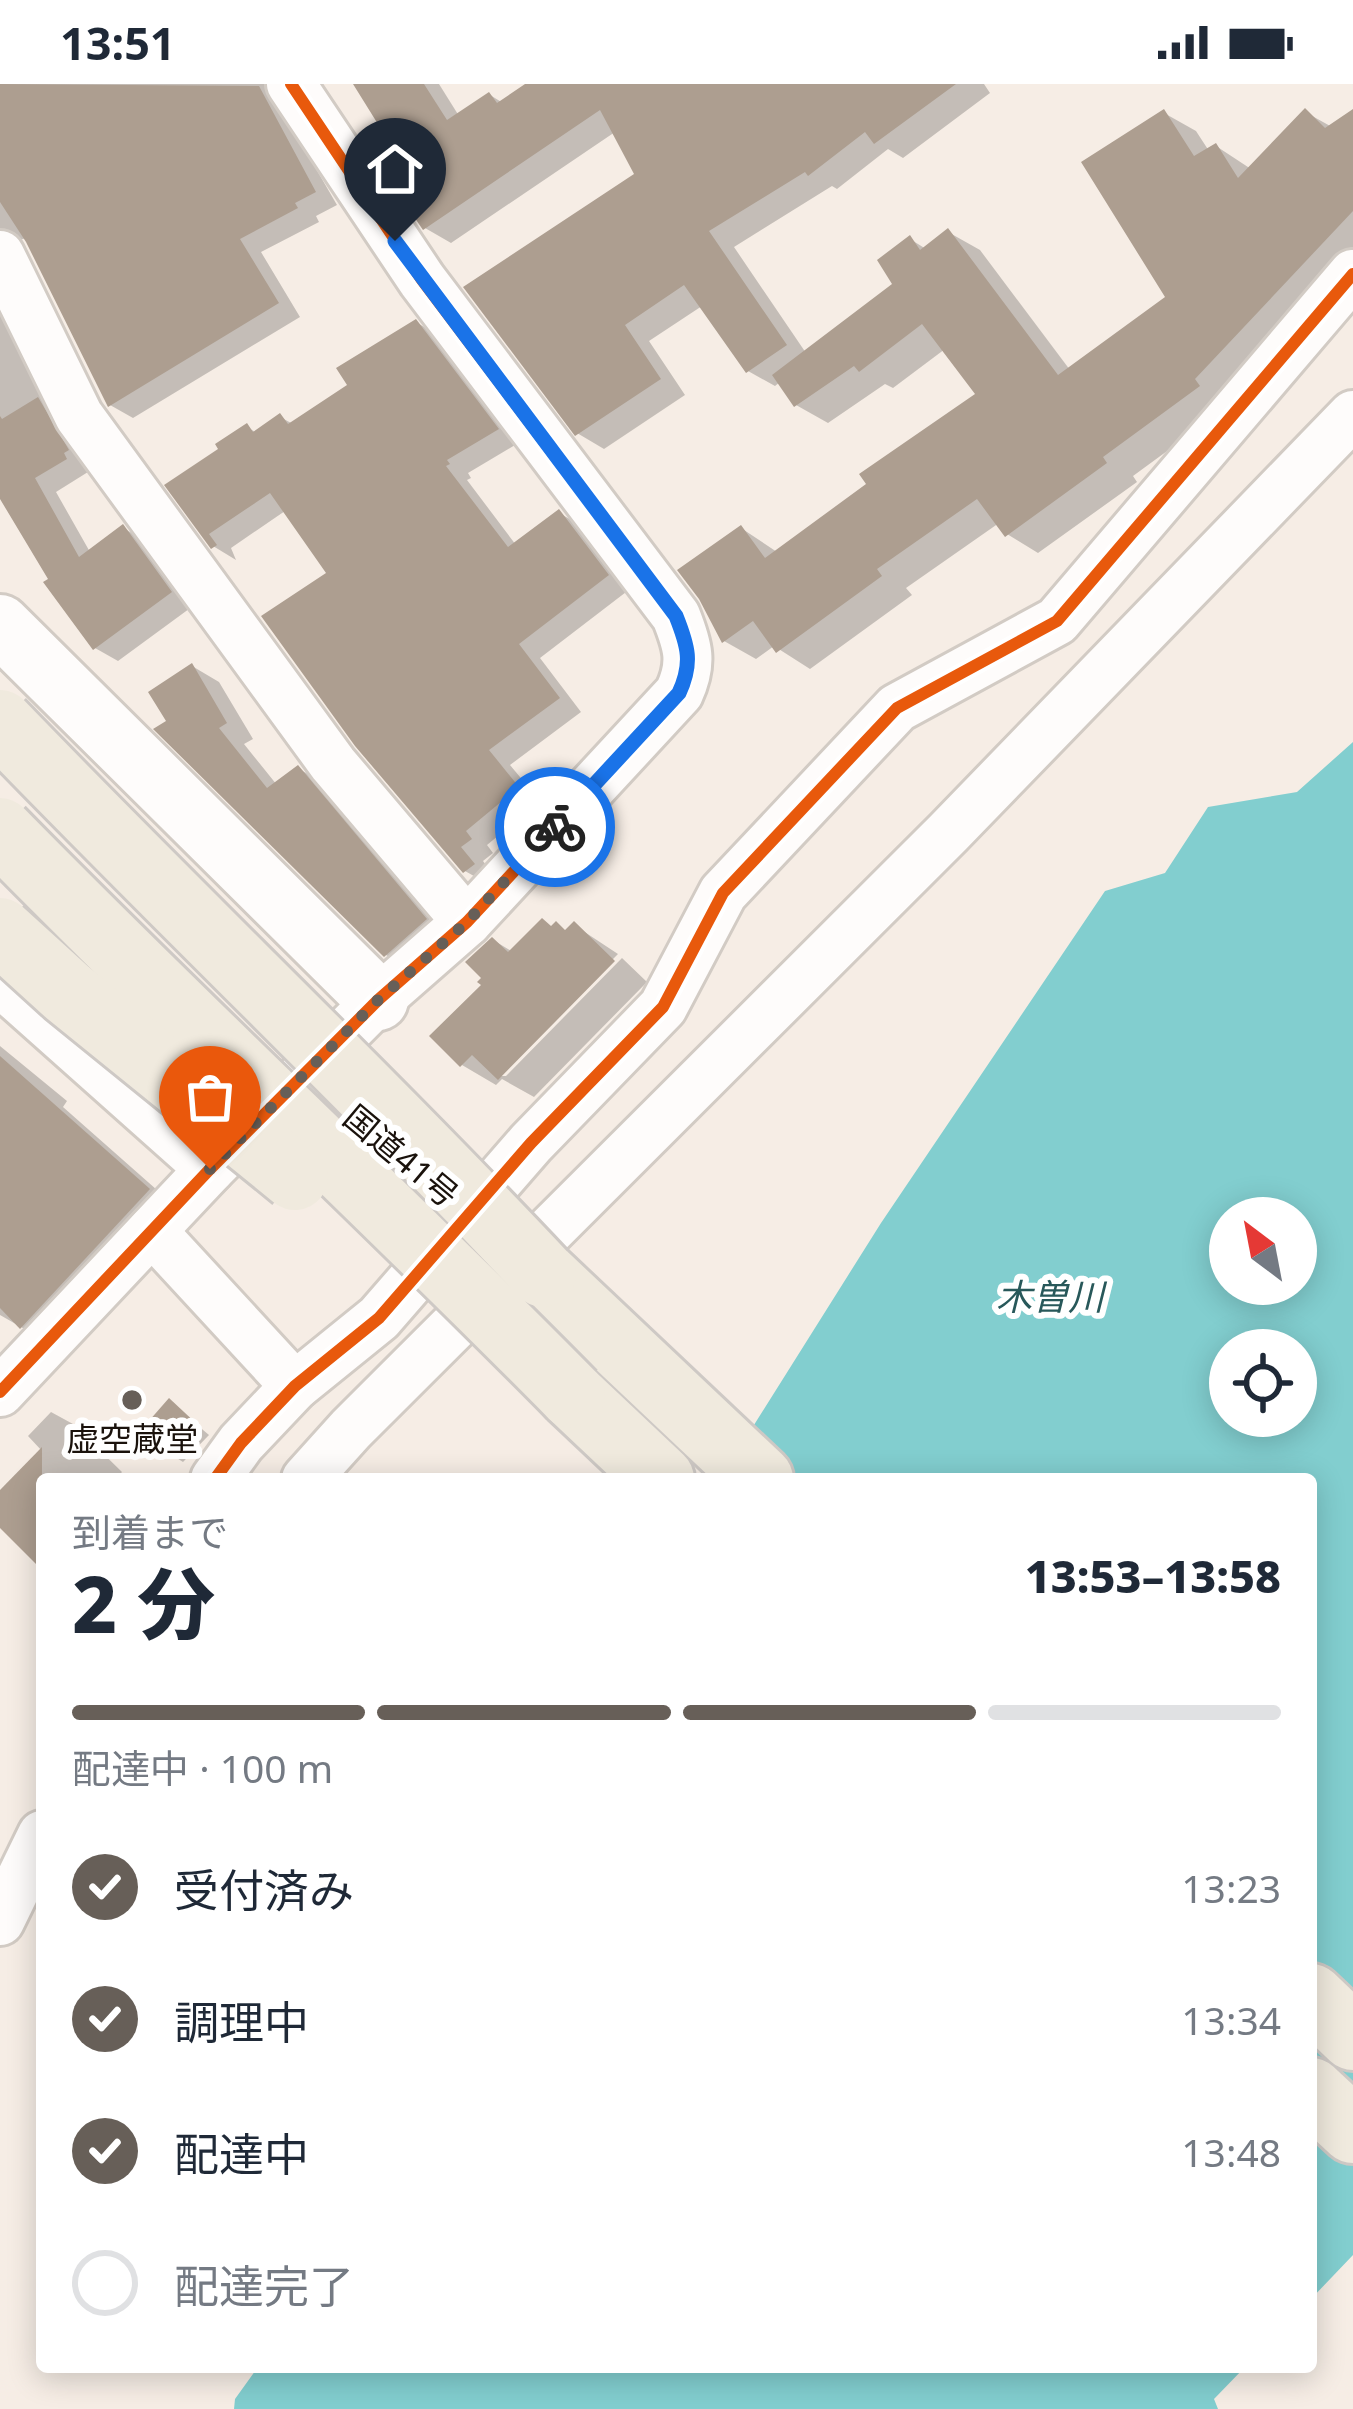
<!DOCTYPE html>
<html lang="ja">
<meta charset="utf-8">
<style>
body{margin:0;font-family:"Noto Sans","Noto Sans JP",sans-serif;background:#f6f6f7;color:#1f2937;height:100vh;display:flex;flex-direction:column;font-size:45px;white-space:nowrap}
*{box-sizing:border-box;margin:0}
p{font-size:39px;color:#747a83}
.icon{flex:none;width:66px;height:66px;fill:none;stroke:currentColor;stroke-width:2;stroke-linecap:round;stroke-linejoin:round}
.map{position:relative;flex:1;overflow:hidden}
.panel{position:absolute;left:36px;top:1389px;width:1281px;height:900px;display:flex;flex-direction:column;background:#fff;border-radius:12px;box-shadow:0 6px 30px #0003}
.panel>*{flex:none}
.needle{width:78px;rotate:328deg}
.buttons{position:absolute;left:1209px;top:1113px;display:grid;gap:24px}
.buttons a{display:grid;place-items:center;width:108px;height:108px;border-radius:50%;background:#fff;box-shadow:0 6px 30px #0003;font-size:60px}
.pin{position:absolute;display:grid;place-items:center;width:102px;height:102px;color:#fff;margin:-123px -51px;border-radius:50% 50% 50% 0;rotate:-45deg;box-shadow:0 0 12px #0007}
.pin .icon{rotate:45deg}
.courier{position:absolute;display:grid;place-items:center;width:120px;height:120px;margin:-60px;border:9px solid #1a73e8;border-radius:50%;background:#fff;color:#222;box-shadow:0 3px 15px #0007}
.overview em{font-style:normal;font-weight:800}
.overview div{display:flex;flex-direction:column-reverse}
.overview{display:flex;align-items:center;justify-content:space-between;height:204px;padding:0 36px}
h1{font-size:78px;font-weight:800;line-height:90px}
.bar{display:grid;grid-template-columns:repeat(4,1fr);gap:18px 12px;align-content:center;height:144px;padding:0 36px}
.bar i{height:15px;border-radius:9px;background:#e0e1e3}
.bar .current{background:#675f58}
.bar p{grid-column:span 4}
ol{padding:0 36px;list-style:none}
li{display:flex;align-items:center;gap:36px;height:132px}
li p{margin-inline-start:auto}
li .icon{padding:12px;border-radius:50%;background:#675f58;color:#fff;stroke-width:4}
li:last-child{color:#747a83}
li i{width:66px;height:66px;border:6px solid #e0e1e3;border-radius:50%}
.status{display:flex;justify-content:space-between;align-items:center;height:84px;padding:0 60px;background:#fff;direction:ltr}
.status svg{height:33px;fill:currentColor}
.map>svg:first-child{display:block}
.water{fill:#82cecf;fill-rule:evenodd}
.shadow{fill:#0003}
.building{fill:#ad9e90}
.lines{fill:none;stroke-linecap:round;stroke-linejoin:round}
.minor-casing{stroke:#d2cbc4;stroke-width:54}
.tertiary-casing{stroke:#d2cbc4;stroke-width:66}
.trunk-casing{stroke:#cec9c5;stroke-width:72}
.minor{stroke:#fefcfb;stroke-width:48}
.tertiary{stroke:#fefcfb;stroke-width:60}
.trunk{stroke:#f0eade;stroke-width:66}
.trunk-bridge-casing{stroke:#cec9c5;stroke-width:72;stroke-linecap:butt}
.trunk-bridge{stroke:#f0eade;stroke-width:66}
.cycleway-casing{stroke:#fff;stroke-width:20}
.cycleway{stroke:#e8590c;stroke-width:12}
.done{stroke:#675f58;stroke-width:12;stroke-dasharray:0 21.6}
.route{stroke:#1a73e8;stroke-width:15}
.poi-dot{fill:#675f58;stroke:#fff;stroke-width:4.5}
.labels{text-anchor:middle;stroke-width:12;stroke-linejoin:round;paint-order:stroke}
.street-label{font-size:33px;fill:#1a120c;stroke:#fff}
.poi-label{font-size:33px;fill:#1a120c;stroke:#fff}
.water-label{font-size:36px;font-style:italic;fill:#28585a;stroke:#fff}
</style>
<div class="status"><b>13:51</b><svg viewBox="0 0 49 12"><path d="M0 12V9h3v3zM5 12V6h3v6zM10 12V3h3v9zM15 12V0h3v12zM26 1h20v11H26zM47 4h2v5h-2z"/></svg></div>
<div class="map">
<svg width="1353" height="2325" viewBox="0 0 1353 2325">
<rect width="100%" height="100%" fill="#f6ede5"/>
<!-- water -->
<g class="water">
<path d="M1353 658V2171L1311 2215V1395H720L881 1139 1105 807 1165 789 1208 723 1297 708ZM1230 1134H1296V1200H1230ZM1230 1266H1296V1332H1230Z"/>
<path d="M258 2283H1245L1214 2315 1218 2325H234L235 2315Z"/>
</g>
<!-- shadow -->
<g class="shadow">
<path d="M0 0H267L337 121 316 132 319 138 261 168 300 233 133 334 110 321 27 154 10 158 0 168Z"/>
<path d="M357 0H439L459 32 490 11 503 19 530 0H984L990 9 903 74 888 65 837 105 832 102 734 163 806 269 896 201 910 155 926 165 948 148 980 166 1070 286 1169 213 1164 29 1196 47 1209 67 1216 62 1251 85 1305 28 1332 43 1353 29V178L1230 321 1133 392 1137 398 1038 469 1007 450 999 439 906 504 912 511 810 585 774 562 756 575 724 557 741 444 777 468 870 401 979 311 945 265 893 304 885 300 828 339 796 321 780 298 775 302 748 287 702 222 649 257 685 311 604 365 577 349 638 91 615 48 451 159 425 144 408 83Z"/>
<path d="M0 206 90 380 85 383 88 388 56 408 90 468 123 444 146 457 193 522 118 577 95 564 0 407Z"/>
<path d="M416 238 439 252 520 358 468 389 471 394 467 396 516 461 559 429 582 442 630 505 540 574 581 628 510 681 540 717 487 761 493 769 483 777 496 794 488 800 465 787 330 490 285 427 231 464 236 476 213 462 169 402 222 365 247 343 257 349 280 333 293 340 351 301Z"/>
<path d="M192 582 219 598 253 655 244 660 277 701 299 685 326 700 452 852 413 886 386 871 170 638Z"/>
<path d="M574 841 618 870 497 992H506L622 874 647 898 534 1013 502 995 496 1001 462 981 485 901 493 856 513 868 553 844 568 848Z"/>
<path d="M0 962 67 1017 63 1023 174 1121 28 1247 0 1231Z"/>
<path d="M170 1318 209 1351 183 1378 172 1371Z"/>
<path d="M51 1328 73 1340 122 1388 116 1395H42V1477L0 1440V1410L42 1367 28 1352Z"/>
</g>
<!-- building -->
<g class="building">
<path d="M0 0 259 2 316 108 295 119 298 124 240 155 279 219 108 323 26 158 0 118Z"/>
<path d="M353 0H424L447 36 489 8 497 19 525 0H956L874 60 865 48 808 92 805 88 709 147 787 261 746 289 684 201 625 241 661 295 575 352 463 203 634 90 600 26 423 146 387 93 404 82Z"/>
<path d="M1305 24 1325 44 1353 25V127L1195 295 1200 302 1103 373 1107 379 1005 453 977 415 877 485 882 492 776 569 753 537 722 559 699 515 677 486 741 441 765 474 866 400 859 390 975 310 922 240 859 288 854 282 794 323 772 291 892 200 877 176 910 151 920 166 948 144 1058 291 1165 213 1081 78 1164 25 1194 72 1216 59 1238 94Z"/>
<path d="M416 235 499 345 447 376 450 380 446 382 508 463 559 425 609 491 519 560 560 614 489 666 519 703 466 747 472 755 461 763 475 780 463 789 355 662 261 532 326 489 270 409 209 450 217 461 211 465 164 401 218 365 215 360 247 339 253 348 280 329 288 340 347 301 336 284Z"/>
<path d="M38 313 69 366 64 369 67 375 35 394 79 473 123 440 172 508 93 566 43 498 48 495 0 415V332L2 335Z"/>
<path d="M192 579 227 639 219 644 267 704 298 681 427 835 384 873 153 645 166 637 148 608Z"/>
<path d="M542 834 551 842 556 837 565 846 574 837 615 877 498 996 472 971 460 983 429 952 481 901 477 898 481 894 465 878 492 853 508 868Z"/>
<path d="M0 972 150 1105 20 1245 0 1224Z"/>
<path d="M169 1314 199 1342 170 1373 141 1346Z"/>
<path d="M42 1363V1486L0 1444V1406Z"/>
</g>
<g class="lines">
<defs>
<g id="minor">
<path d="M0 171 79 332 333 680 467 838"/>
<path d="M0 898 210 1085"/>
<path d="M152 1147 295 1302"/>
<path d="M0 1308 210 1085 378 916 467 838 679 609C693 579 688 562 676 532L422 196 291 0"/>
<path d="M215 1395 241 1359 295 1302 379 1234 531 1059 663 923 723 809 897 624 1057 537 1353 190"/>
<path d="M306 1395 351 1345 948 749 1353 331"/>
<path d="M0 1837 42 1751"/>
</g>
<path id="tertiary" d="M0 541 378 916"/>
<g id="trunk">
<path d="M543 1190 760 1395"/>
<path d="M572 1311 661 1395"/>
<path d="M1311 1913 1353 1953"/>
<path d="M1311 2007 1353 2046"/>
</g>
</defs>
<!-- minor casing -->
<use href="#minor" class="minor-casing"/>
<!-- tertiary casing -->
<use href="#tertiary" class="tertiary-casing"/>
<!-- trunk casing -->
<use href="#trunk" class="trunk-casing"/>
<!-- minor -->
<use href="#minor" class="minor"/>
<!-- tertiary -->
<use href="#tertiary" class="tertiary"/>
<!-- trunk -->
<use href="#trunk" class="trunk"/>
<defs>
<g id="trunk-bridge">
<path d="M0 639C179 825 366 1002 543 1190"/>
<path d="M0 747C187 938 384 1120 572 1311"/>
<path d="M0 847 67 908 295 1093"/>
</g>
</defs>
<!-- trunk-bridge casing -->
<use href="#trunk-bridge" class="trunk-bridge-casing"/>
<!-- trunk-bridge -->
<use href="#trunk-bridge" class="trunk-bridge"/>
<defs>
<g id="cycleway">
<path d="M0 1308 210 1085 378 916 467 838 679 609C693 579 688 562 676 532L422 196 291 0"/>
<path d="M215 1395 241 1359 295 1302 379 1234 531 1059 663 923 723 809 897 624 1057 537 1353 190"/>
</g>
</defs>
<!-- cycleway casing -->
<use href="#cycleway" class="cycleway-casing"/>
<!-- cycleway -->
<use href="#cycleway" class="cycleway"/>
</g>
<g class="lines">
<!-- done -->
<path class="done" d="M210 1085 378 916 467 838 555 743"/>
<!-- route -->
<path class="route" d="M395 157 676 532C688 562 693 579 679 609L555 743"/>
</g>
<!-- markers -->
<circle class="poi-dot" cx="132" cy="1316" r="12"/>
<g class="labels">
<!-- street labels -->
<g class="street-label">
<text transform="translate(401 1072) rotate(40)" y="12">国道41号</text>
</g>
<!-- poi labels -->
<g class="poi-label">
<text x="132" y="1367">虚空蔵堂</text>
</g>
<!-- water labels -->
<g class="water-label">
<text x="1050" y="1226">木曽川</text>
</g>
</g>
</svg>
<div class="buttons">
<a><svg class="needle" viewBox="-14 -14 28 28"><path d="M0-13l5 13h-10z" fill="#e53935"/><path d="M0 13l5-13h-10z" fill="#747a83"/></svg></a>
<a><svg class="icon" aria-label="locate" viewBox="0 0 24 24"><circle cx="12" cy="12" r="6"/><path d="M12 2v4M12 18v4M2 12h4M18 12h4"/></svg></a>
</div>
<div class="pin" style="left:210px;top:1085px;background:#ea580c"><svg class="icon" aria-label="bag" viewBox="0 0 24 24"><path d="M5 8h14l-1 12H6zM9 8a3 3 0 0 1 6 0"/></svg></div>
<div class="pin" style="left:395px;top:157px;background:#1f2937"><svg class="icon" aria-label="home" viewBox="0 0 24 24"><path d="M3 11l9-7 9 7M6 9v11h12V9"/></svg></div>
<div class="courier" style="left:555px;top:743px"><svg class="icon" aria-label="bike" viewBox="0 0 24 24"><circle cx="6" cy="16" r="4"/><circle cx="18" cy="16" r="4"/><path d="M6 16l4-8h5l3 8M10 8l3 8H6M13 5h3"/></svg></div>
<section class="panel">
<div class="overview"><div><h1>2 分</h1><p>到着まで</p></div><em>13:53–13:58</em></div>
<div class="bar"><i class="current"></i><i class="current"></i><i class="current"></i><i></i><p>配達中 · 100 m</p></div>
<ol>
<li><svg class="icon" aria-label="check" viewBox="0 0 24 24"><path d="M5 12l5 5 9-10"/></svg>受付済み<p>13:23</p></li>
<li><svg class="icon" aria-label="check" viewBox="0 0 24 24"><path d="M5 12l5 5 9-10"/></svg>調理中<p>13:34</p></li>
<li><svg class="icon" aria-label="check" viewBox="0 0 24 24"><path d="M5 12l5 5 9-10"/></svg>配達中<p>13:48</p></li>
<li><i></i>配達完了</li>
</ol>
</section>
</div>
